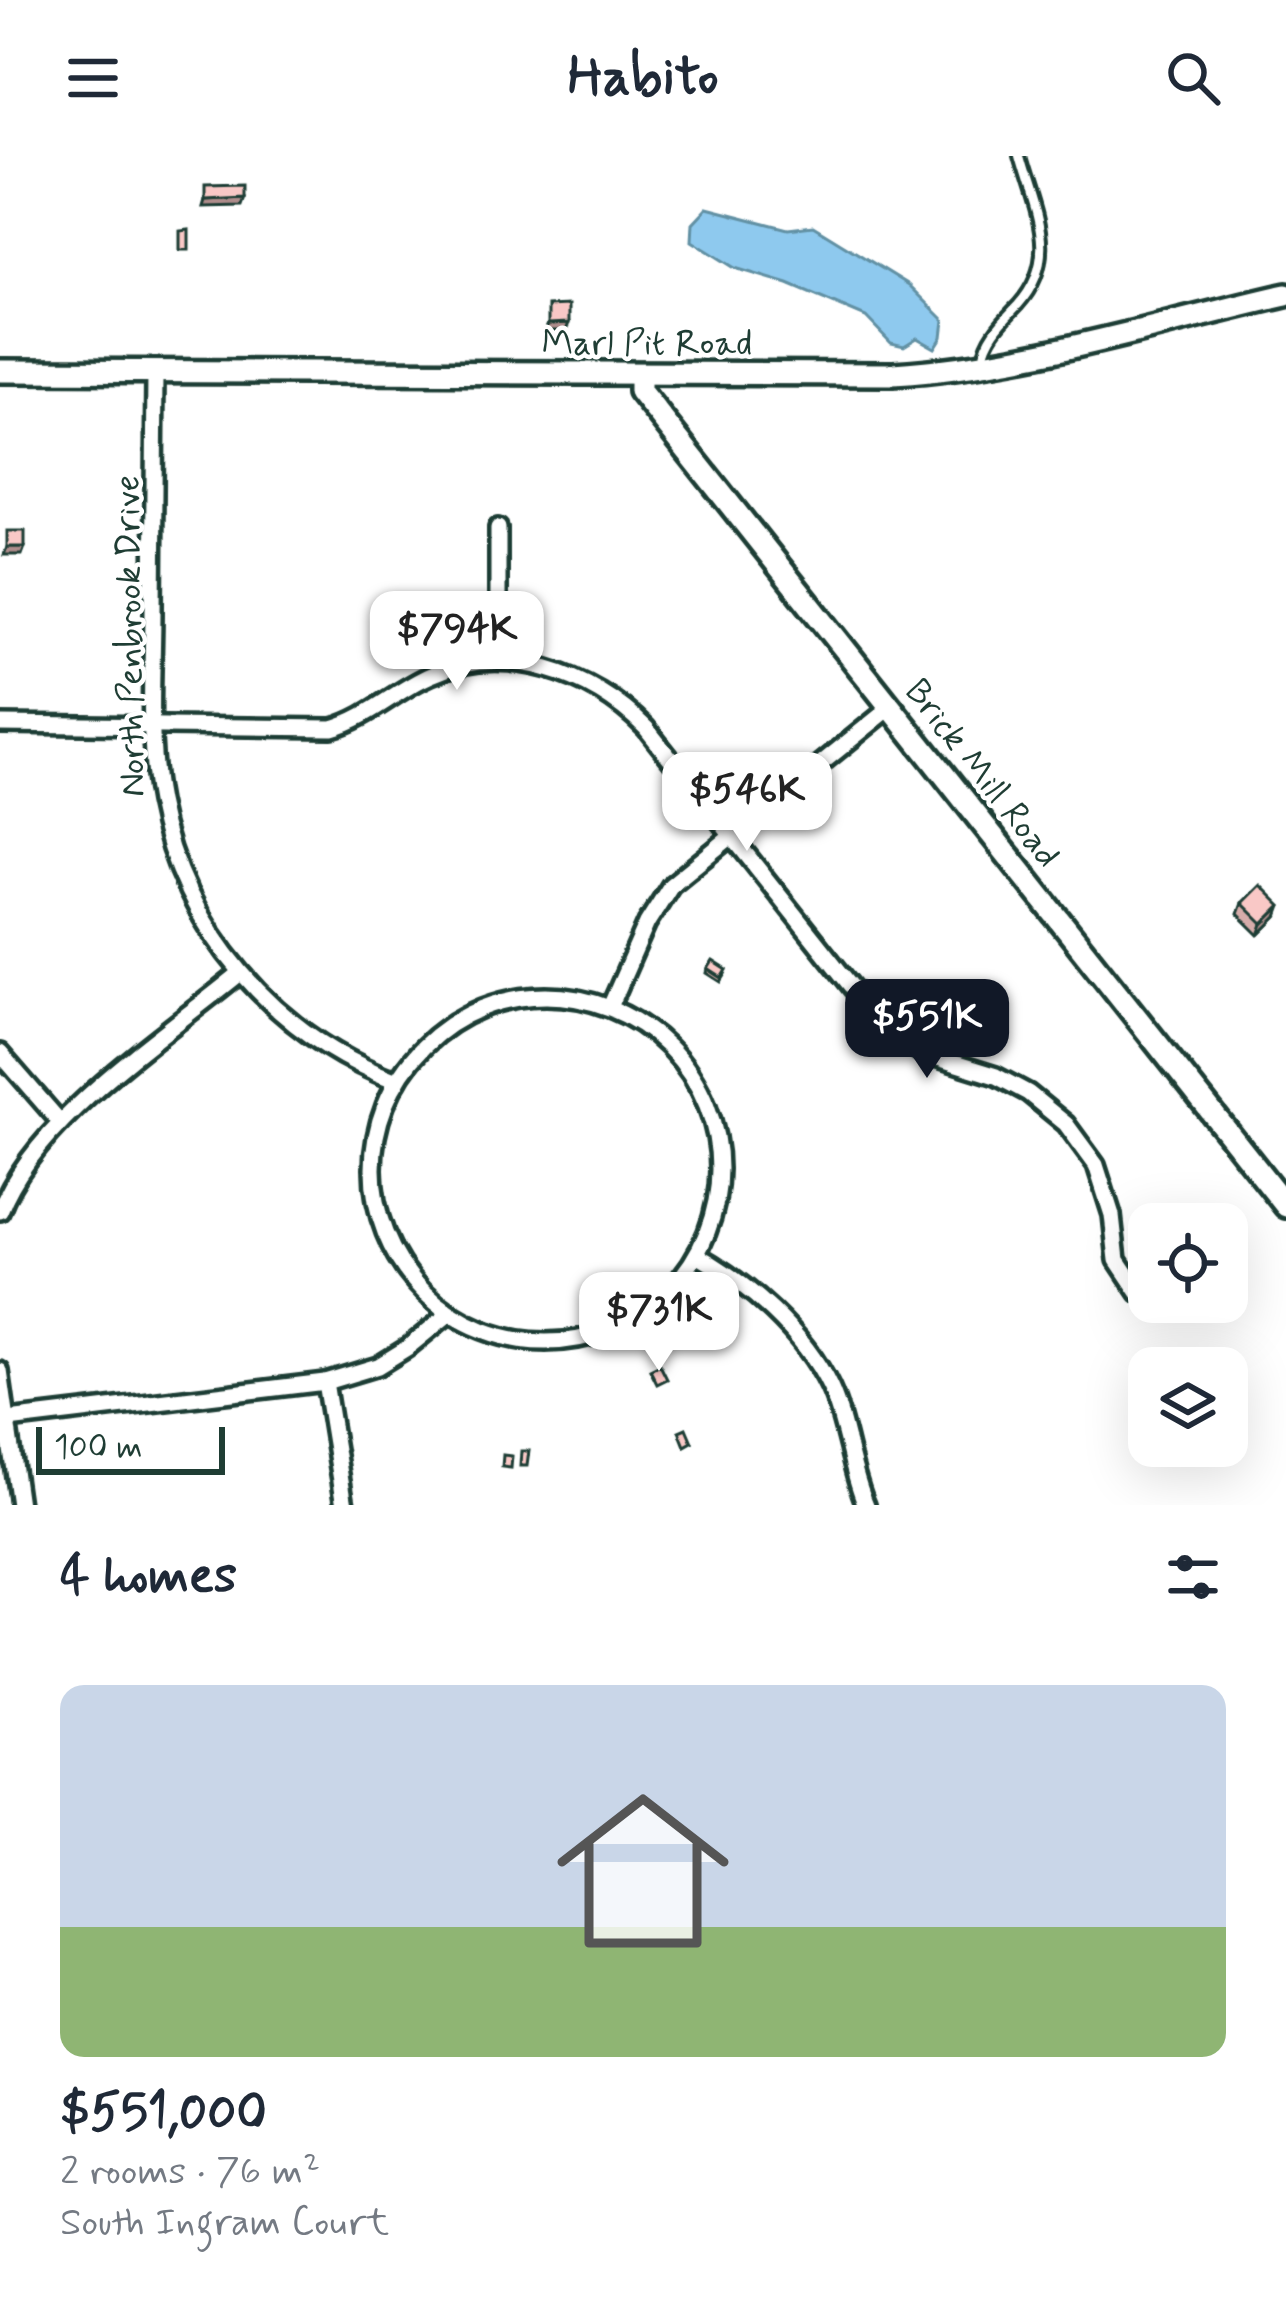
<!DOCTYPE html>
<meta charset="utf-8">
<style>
:root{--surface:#fff;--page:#f6f6f7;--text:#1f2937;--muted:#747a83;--line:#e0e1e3;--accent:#111827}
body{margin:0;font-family:Mynerve,sans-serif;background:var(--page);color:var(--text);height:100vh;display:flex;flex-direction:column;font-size:45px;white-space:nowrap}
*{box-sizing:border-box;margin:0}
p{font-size:39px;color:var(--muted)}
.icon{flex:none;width:66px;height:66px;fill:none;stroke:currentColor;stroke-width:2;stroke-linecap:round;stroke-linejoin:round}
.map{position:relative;height:1349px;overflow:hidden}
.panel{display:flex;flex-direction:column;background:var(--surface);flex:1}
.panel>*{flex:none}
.controls{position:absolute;left:1128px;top:1047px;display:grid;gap:24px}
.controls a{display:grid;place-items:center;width:120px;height:120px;border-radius:24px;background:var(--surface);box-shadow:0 12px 48px #0002;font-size:60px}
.scale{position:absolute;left:36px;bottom:30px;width:189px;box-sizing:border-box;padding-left:12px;border:6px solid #1f3d34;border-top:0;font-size:33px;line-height:42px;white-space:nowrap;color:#1f3d34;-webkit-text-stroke:9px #fff;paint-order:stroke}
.price{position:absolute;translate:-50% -102px;padding:0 27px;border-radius:24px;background:#fff;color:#222;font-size:39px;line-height:78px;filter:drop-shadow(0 3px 6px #0008)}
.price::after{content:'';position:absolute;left:50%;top:72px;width:36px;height:27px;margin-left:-18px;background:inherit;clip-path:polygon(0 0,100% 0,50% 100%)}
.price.active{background:var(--accent);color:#fff}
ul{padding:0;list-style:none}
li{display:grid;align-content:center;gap:24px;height:636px;padding:0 60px}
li+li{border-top:3px solid var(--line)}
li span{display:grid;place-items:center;height:372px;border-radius:24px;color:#555}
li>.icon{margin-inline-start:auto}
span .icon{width:216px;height:216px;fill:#fffc;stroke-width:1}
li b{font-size:51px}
h2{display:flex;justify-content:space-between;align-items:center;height:144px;padding:0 60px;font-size:51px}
header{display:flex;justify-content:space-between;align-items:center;height:156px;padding:0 60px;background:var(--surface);font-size:54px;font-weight:800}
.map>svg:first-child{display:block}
.water{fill:#8ec9ee;stroke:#6291a4;stroke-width:3}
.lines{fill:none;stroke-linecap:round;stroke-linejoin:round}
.lane-casing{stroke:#1f3d34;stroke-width:16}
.street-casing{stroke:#1f3d34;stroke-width:24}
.secondary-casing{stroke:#1f3d34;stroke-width:30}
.lane{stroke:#fff;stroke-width:8}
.street{stroke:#fff;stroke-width:15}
.secondary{stroke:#fff;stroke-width:21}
.wall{fill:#d6acaa;stroke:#1f3d34;stroke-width:3}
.shaded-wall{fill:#ae8c8b;stroke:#1f3d34;stroke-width:3}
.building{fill:#f9c8c6;stroke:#1f3d34;stroke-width:3}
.labels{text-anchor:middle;stroke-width:9;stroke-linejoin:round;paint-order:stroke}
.street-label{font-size:36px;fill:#1f3d34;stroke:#fff}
</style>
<header><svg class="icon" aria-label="menu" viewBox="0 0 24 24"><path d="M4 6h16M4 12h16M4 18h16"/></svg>Habito<svg class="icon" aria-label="search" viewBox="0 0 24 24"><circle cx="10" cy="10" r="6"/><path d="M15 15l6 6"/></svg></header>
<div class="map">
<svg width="1286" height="1349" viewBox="0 0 1286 1349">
<rect width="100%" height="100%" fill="#fff"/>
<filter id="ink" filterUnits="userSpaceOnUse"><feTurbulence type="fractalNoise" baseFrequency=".00833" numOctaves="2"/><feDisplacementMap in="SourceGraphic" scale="24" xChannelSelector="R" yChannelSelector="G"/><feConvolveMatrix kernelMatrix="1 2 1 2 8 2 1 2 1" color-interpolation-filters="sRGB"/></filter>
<g filter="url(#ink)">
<!-- water -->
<polygon class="water" points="707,52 788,73 813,70 909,129 944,164 942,181 935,192 917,182 904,190 891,187 866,161 788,128 735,112 692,85 693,67"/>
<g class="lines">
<defs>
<path id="lane" d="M983,203c4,-23 19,-37 35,-54 43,-48 16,-94 1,-149"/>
<g id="street">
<path d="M155,217c-1,79 -1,158 -2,237 0,63 -6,130 6,192 24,127 116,234 238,279"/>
<polyline points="498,505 498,372"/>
<path d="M0,568l332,4c37,-10 64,-38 99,-53 74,-33 161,-2 215,53l228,287 21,20 27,18 74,23 32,17 38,31 30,41 16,50 5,45 22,33"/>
<circle cx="546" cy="1013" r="173"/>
<polyline points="610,851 647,767 671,729 891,551"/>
<polyline points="0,897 60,966"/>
<path d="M0,1055c34,-91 164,-175 239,-237"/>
<path d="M697,1099c51,29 107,77 133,132 17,37 20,81 36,118"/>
<polyline points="0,1215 19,1349"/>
<polyline points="325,1226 345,1349"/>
<polyline points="0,1265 325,1226 378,1210 407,1192 450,1157"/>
</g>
<g id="secondary">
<path d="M0,215l893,3c134,-8 262,-49 393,-79"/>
<polyline points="640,218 640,235 1286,1050"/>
</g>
</defs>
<!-- lane casing -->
<use href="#lane" class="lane-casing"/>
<!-- street casing -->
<use href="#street" class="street-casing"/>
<!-- secondary casing -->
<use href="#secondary" class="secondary-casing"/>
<!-- lane -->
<use href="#lane" class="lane"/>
<!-- street -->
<use href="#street" class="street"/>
<!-- secondary -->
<use href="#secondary" class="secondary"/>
</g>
<!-- wall -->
<g class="wall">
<polygon points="1242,747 1277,761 1259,779 1238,758"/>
<polygon points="708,813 726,818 721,826 707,817"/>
</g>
<!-- shaded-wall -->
<g class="shaded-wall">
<polygon points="245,42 242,50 203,51 205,44"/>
<polygon points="569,167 566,175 545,175 548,168"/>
<polygon points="7,391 25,391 22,399 4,399"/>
<polygon points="1281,750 1277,761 1259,779 1263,768"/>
</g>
<!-- building -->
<g class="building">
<polygon points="245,30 245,42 205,44 205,31"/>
<polygon points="189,74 189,94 180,94 180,75"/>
<polygon points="569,149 569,167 548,168 548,150"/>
<rect x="7" y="375" width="18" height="16"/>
<polygon points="1260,729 1281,750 1263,768 1242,747"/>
<polygon points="713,805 727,814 722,822 708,813"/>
<polygon points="660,1209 667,1223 657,1228 650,1214"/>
<polygon points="686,1272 692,1286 685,1290 679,1275"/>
<polygon points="521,1295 529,1295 527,1310 520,1310"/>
<polygon points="503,1299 512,1300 511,1312 502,1311"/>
</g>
</g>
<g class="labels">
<!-- street labels -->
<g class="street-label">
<text x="647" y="198">Marl Pit Road</text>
<text transform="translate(128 480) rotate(-91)" y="13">North Penbrook Drive</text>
<text transform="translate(984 616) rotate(52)" y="13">Brick Mill Road</text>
</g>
</g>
</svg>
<div class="controls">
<a><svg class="icon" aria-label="locate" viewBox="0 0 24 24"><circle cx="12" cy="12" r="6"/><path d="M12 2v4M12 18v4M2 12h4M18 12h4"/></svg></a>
<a><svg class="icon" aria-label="layers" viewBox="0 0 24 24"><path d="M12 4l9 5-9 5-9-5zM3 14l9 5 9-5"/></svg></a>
</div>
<div class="scale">100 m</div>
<b class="price" style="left:457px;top:537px">$794K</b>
<b class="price" style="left:747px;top:698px">$546K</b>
<b class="price active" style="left:927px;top:925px">$551K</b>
<b class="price" style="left:659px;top:1218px">$731K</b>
</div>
<section class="panel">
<h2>4 homes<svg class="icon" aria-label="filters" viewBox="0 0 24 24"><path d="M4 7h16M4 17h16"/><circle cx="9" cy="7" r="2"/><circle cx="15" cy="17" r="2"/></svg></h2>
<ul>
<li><span style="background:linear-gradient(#c9d6e8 65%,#8fb573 0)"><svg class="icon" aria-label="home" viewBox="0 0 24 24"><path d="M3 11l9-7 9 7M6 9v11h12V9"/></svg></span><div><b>$551,000</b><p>2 rooms · 76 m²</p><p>South Ingram Court</p></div></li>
</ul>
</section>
